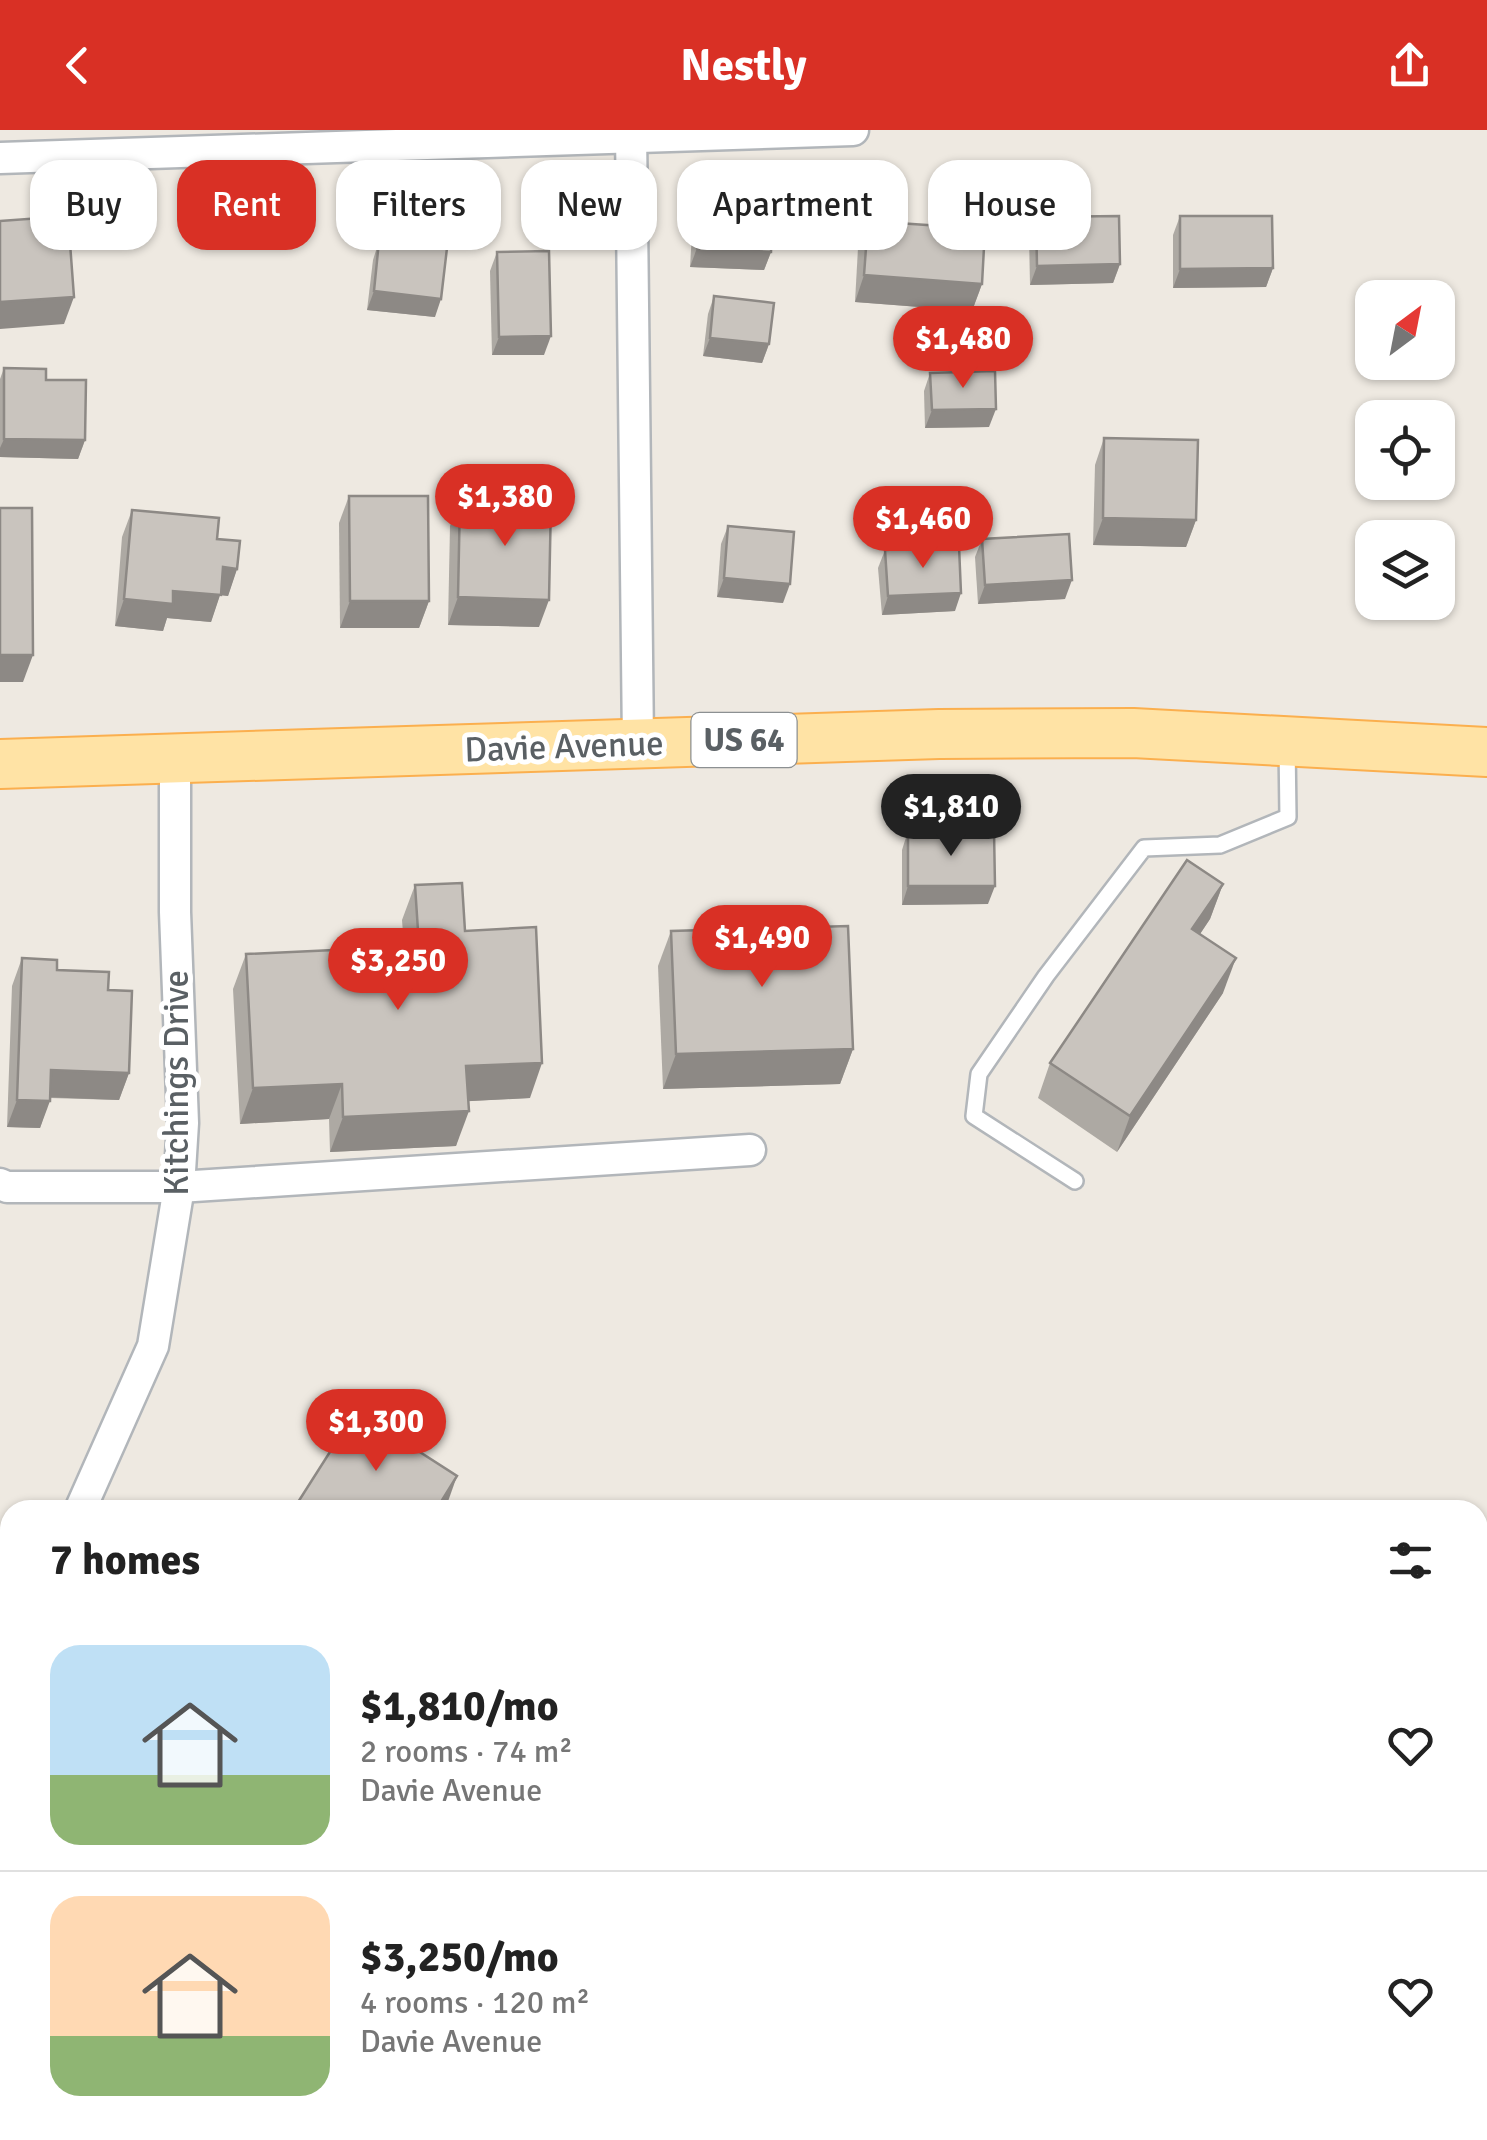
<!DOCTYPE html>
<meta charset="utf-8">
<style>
:root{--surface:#fff;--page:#f2f2f2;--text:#222;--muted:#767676;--line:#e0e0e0;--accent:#d93025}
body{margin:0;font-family:Signika,sans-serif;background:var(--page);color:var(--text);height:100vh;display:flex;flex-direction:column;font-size:38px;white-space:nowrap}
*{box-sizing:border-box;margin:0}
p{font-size:32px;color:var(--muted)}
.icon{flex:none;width:55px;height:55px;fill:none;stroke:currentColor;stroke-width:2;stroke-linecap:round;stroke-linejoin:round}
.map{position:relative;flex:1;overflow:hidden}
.panel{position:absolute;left:0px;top:1370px;width:1488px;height:640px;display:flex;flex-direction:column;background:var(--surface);border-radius:30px 30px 0 0;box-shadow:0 2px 8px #0004}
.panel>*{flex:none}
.hud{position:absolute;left:30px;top:30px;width:1428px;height:90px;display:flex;gap:20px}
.needle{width:65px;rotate:32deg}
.tools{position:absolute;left:1355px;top:150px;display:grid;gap:20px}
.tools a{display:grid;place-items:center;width:100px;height:100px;border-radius:20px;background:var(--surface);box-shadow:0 2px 8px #0004;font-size:50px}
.price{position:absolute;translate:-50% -85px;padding:0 22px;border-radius:35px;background:var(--accent);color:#fff;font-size:32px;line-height:65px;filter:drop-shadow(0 2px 5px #0008)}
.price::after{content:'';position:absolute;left:50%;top:60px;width:30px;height:22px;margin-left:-15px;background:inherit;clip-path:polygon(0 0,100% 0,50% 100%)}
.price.on{background:#222;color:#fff}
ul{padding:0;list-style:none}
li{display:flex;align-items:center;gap:30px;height:250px;padding:0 50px}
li+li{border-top:2px solid var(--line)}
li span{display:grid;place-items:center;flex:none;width:280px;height:200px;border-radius:30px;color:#555}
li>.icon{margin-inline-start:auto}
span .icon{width:120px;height:120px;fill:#fffc;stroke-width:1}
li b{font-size:42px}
h2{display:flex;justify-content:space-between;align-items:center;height:120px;padding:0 50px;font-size:42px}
.pill{padding:0 35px;border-radius:30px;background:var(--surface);box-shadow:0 2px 8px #0004;font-size:35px;line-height:90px}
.pill.on{background:var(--accent);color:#fff}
header{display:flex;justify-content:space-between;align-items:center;height:130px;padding:0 50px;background:var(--accent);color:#fff;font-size:45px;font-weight:700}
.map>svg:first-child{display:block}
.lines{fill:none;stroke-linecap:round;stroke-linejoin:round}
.lane-casing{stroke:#b2b6ba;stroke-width:20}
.street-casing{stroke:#b2b6ba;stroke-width:35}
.primary-casing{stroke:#fbaf4e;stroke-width:52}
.highway-casing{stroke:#ef7f00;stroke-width:60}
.lane{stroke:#fff;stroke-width:15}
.street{stroke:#fff;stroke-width:30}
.primary{stroke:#ffe3a5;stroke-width:48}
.highway{stroke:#ffce87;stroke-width:55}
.wall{fill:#ada9a3}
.shaded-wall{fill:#8d8985}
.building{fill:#c9c4be;stroke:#8d8985;stroke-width:2.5}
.labels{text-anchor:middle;stroke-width:10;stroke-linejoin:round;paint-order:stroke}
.shield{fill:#fff;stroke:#8c9092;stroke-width:2.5}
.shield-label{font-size:32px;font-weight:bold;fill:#5a6064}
.street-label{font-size:35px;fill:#5a6064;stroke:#fff}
</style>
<header><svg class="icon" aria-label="back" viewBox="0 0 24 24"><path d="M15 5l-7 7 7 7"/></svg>Nestly<svg class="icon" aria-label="share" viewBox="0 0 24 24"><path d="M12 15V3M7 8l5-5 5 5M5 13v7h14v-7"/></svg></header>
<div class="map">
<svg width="1487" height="2010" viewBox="0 0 1487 2010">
<rect width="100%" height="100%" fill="#eee9e1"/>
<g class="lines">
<defs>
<g id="lane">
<polyline points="1075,1051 974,986 979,944 1046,846 1144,718 1220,715 1288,687 1287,614"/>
<polyline points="0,1667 10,1673"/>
</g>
<g id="street">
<polyline points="631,0 638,613"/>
<polyline points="0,28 853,0"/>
<polyline points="0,1054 7,1057 179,1057 750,1020"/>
<polyline points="80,1380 153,1216 179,1057 183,993 175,782 175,629"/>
<polyline points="0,1495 10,1500"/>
<polyline points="0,1563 10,1540"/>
<polyline points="323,2000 337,2010"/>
<polyline points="561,2010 567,2000"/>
</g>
<polyline id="primary" points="0,634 939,604 1133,603 1487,622"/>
<g id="highway">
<polyline points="1478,1621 1487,1608"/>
<polyline points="1478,1835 1487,1822"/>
<polyline points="1189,2010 1196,2000"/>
<polyline points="1349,2010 1356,2000"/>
</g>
</defs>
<!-- lane casing -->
<use href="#lane" class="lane-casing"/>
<!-- street casing -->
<use href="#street" class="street-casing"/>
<!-- primary casing -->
<use href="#primary" class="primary-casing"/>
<!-- highway casing -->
<use href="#highway" class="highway-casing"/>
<!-- lane -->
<use href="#lane" class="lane"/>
<!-- street -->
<use href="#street" class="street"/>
<!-- primary -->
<use href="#primary" class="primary"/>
<!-- highway -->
<use href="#highway" class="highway"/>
</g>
<!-- wall -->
<g class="wall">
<polygon points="700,52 745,84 771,122 764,140 690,137 694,70"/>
<polygon points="1180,86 1273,138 1266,157 1173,158 1173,105"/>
<polygon points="1036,87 1120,134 1113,153 1030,155 1029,106"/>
<polygon points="868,91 982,154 972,181 855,172 858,118"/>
<polygon points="379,111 435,187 367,180 373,130"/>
<polygon points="497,122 544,225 492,225 490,141"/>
<polygon points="714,166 769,214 762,233 703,226 708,184"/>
<polygon points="4,238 46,250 85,310 78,329 0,327 0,249"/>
<polygon points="930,243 989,297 925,298 924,261"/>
<polygon points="1104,308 1196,390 1186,417 1093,415 1095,335"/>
<polygon points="349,366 429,471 419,498 340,498 339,393"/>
<polygon points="460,369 539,497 448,495 450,396"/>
<polygon points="132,380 217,409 237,439 228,466 220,465 211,492 167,488 163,501 115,496 122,407"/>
<polygon points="728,396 783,473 717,467 721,414"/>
<polygon points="982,409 1065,469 978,474 975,427"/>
<polygon points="885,420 955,481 882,485 878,438"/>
<polygon points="908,701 988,774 902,775 902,720"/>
<polygon points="1223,754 1210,789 1200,804 1223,863 1117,1022 1038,968 1050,933"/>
<polygon points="415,755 465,801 530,968 468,971 456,1016 330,1022 329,989 240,994 233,859 246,824 404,816 402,790"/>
<polygon points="671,801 853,919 840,954 663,959 658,836"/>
<polygon points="22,828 108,860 129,943 119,970 50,968 40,998 7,997 12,856"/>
<polygon points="10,1854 10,1898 0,1892 0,1881"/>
<polygon points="456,2000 491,2000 485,2010 470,2010"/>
</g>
<!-- shaded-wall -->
<g class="shaded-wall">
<polygon points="697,118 771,122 764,140 690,137"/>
<polygon points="1120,134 1113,153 1030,155 1037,136"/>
<polygon points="1273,138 1266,157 1173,158 1180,139"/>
<polygon points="864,145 982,154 972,181 855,172"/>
<polygon points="374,161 441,169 435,187 367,180"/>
<polygon points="74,167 64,194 0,199 0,172"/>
<polygon points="551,206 544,225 492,225 499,207"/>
<polygon points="710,208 769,214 762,233 703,226"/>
<polygon points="996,279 989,297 925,298 932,280"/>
<polygon points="4,309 85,310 78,329 0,327 0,318"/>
<polygon points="1103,388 1196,390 1186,417 1093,415"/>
<polygon points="223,437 237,439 228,466 220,465 211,492 167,488 163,501 115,496 124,469 173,461"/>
<polygon points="724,448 790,454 783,473 717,467"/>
<polygon points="1072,450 1065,469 978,474 985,455"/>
<polygon points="961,463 955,481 882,485 888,466"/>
<polygon points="458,467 549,470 539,497 448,495"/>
<polygon points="350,471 429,471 419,498 340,498"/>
<polygon points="0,525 33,525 23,552 0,552"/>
<polygon points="1223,754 1210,789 1180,834 1192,799"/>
<polygon points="908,756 995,756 988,774 902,775"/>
<polygon points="1236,828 1223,863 1117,1022 1130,986"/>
<polygon points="853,919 840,954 663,959 676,924"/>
<polygon points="542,933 530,968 453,972 466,936"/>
<polygon points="51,940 129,943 119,970 42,967"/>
<polygon points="342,954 329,989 240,994 253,958"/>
<polygon points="17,970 50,971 40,998 7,997"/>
<polygon points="469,981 456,1016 330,1022 343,987"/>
<polygon points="457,1346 445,1380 436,1380"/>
<polygon points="486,2000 491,2000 485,2010 482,2010"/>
</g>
<!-- building -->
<g class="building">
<polygon points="700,52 746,54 745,84 772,85 771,122 697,118"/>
<polygon points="68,86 74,167 0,172 0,91"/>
<polygon points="1119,86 1120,134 1037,136 1036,87"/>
<polygon points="1180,86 1272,86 1273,138 1180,139"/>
<polygon points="868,91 985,99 982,154 864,145"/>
<polygon points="379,111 447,118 441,169 374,161"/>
<polygon points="549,121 551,206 499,207 497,122"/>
<polygon points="714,166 774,173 769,214 710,208"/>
<polygon points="4,238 46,239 46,250 86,250 85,310 4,309"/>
<polygon points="995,241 996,279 932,280 930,243"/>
<polygon points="1104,308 1198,310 1196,390 1103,388"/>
<polygon points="349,366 428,366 429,471 350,471"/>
<polygon points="460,369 551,371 549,470 458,467"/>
<polygon points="0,378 32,378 33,525 0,525"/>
<polygon points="132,380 219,388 217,409 240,411 237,439 223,437 221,465 173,461 173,474 124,469"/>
<polygon points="728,396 794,402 790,454 724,448"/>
<polygon points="1069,404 1072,450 985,455 982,409"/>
<polygon points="959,416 961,463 888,466 885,420"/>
<polygon points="908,701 994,701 995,756 908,756"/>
<polygon points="1187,730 1223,754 1192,799 1236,828 1130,986 1050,933"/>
<polygon points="462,753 465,801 536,797 542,933 466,936 469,981 343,987 342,954 253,958 246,824 419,816 415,755"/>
<polygon points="848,796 853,919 676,924 671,801"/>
<polygon points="22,828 57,830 57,840 109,842 108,860 132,861 129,943 51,940 50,971 17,970"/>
<polygon points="356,1281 457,1346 436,1380 293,1380"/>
<polygon points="10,1915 10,2000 92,2000 100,2010 0,2010 0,1924"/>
<polygon points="234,2000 245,2000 261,2010 227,2010"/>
<polygon points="631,2000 681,2000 695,2010 623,2010"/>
</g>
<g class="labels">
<!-- shield labels -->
<rect class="shield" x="691.5" y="583" width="105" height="54" rx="8"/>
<g class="shield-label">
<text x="744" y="621">US 64</text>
</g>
<!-- street labels -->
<g class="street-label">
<text transform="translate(564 616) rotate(-2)" y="12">Davie Avenue</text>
<text transform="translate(176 953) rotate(-90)" y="12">Kitchings Drive</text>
</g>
</g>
</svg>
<div class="tools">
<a><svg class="needle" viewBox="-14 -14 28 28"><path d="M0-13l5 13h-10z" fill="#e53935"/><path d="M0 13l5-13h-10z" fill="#767676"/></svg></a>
<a><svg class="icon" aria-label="locate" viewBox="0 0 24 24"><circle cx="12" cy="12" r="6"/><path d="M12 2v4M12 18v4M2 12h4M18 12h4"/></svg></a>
<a><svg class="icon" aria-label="layers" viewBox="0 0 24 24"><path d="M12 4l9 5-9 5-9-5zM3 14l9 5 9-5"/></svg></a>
</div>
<b class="price" style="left:963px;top:261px">$1,480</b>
<b class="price" style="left:505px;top:419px">$1,380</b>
<b class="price" style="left:923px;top:441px">$1,460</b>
<b class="price on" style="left:951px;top:729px">$1,810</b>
<b class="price" style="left:762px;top:860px">$1,490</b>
<b class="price" style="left:398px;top:883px">$3,250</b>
<b class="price" style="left:376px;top:1344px">$1,300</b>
<div class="hud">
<a class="pill">Buy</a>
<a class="pill on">Rent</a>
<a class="pill">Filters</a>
<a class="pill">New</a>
<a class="pill">Apartment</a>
<a class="pill">House</a>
</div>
<section class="panel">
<h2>7 homes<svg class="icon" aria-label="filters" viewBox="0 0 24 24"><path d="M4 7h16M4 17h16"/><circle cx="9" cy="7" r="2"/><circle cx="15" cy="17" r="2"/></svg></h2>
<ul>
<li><span style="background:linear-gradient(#bfe0f5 65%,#8fb573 0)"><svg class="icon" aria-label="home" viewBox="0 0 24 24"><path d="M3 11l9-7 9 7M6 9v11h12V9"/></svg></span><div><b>$1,810/mo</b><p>2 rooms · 74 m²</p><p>Davie Avenue</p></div><svg class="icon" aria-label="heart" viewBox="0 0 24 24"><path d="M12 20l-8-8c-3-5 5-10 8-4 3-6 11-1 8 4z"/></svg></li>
<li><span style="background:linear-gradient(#ffd9b3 70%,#8fb573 0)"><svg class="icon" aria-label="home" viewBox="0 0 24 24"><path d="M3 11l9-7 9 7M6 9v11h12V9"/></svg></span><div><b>$3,250/mo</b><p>4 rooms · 120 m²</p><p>Davie Avenue</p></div><svg class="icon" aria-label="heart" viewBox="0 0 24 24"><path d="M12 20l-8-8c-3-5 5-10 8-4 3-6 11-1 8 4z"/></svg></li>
</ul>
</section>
</div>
